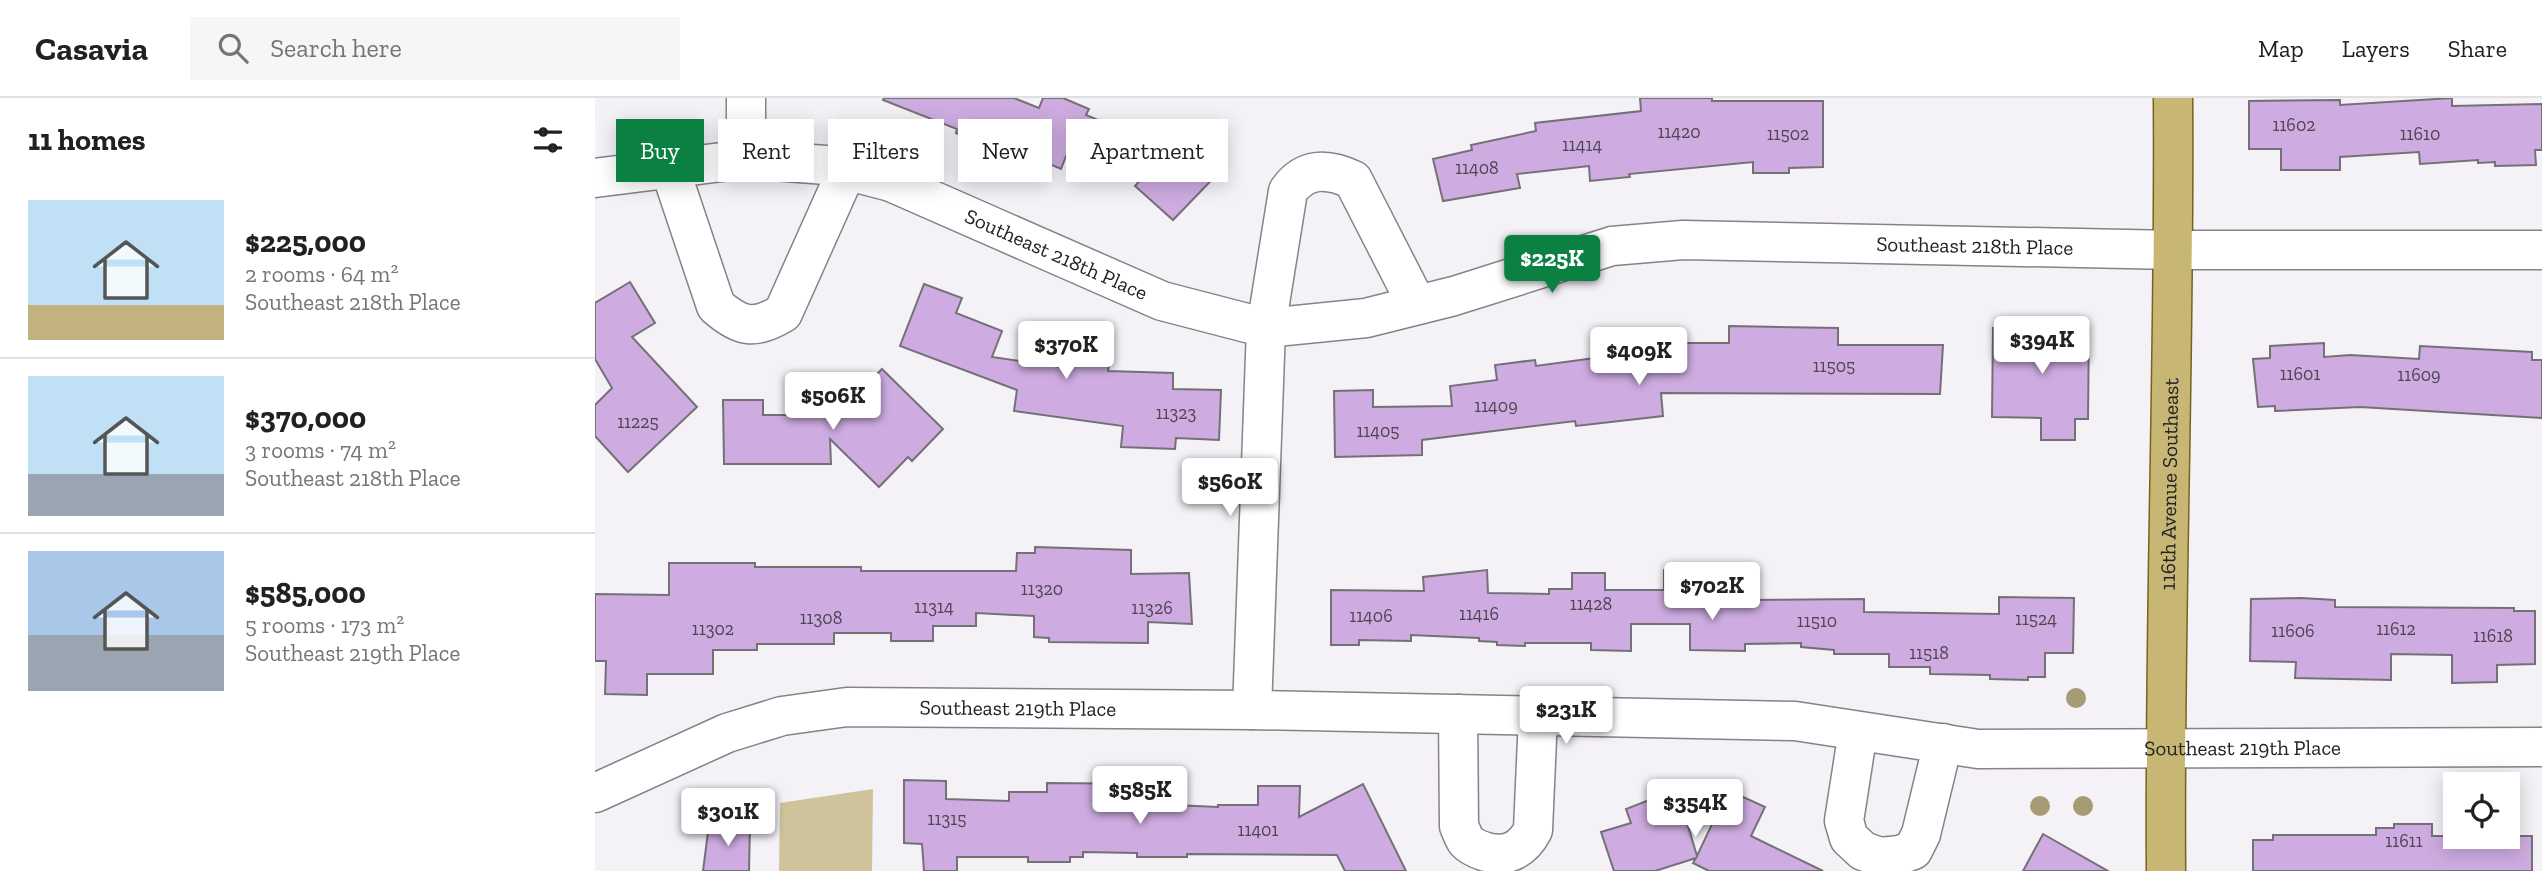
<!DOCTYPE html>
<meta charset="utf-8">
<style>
:root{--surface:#fff;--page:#f6f6f6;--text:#202124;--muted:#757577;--line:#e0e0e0;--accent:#0b8043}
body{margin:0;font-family:"Zilla Slab",serif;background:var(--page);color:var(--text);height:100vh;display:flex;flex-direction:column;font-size:26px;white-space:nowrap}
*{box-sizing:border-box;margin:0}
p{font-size:23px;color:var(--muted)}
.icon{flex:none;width:38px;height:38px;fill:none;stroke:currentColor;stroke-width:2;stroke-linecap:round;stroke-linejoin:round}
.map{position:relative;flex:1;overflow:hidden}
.drawer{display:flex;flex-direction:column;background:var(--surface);width:595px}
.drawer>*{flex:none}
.banner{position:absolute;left:21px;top:21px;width:665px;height:63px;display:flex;gap:14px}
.controls{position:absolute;left:1848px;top:674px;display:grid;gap:14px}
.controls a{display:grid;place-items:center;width:77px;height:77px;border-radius:0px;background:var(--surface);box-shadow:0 4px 18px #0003;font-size:35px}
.price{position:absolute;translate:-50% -60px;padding:0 16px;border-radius:7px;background:#fff;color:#222;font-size:23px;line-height:46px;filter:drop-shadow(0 2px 4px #0008)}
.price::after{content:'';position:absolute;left:50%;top:42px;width:21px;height:16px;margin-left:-10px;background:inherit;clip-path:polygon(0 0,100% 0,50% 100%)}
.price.selected{background:var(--accent);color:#fff}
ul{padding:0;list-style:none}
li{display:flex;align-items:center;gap:21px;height:175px;padding:0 28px}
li+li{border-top:2px solid var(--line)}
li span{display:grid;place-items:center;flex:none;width:196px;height:140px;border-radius:0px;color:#555}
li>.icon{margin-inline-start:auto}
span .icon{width:84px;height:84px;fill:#fffc;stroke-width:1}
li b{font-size:30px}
h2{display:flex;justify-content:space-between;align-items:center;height:84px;padding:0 28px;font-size:30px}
.pill{padding:0 24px;border-radius:0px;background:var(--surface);box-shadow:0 4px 18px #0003;font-size:24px;line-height:63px}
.pill.selected{background:var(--accent);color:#fff}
header{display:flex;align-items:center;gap:42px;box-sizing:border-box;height:98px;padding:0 35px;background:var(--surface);border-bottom:2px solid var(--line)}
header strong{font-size:33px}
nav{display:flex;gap:38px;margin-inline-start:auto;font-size:24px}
.search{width:490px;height:63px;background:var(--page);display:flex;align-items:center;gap:18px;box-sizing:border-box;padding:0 24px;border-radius:0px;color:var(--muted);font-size:26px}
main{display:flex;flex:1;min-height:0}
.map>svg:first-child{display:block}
.green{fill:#cec39b}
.building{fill:#ceace1;stroke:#747176;stroke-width:2}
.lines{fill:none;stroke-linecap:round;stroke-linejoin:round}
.minor-casing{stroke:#868288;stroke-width:41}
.major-casing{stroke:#76641c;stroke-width:41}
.minor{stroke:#fff;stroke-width:38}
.major{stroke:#c8b774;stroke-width:38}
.tree{fill:#a69b75}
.labels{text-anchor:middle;stroke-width:5;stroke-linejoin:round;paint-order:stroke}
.number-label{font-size:18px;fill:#4e4453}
.street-label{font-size:21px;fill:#232224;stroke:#f4f1f7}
</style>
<header>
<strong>Casavia</strong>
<div class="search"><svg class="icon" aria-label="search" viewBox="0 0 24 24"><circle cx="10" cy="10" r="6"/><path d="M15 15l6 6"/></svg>Search here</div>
<nav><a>Map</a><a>Layers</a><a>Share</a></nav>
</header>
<main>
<section class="drawer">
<h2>11 homes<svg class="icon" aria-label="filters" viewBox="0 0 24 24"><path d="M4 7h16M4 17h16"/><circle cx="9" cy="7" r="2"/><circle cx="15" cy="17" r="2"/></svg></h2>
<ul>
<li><span style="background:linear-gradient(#bfe0f5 75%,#c2b280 0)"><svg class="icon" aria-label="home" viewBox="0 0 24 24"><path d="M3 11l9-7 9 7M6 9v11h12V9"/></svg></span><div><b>$225,000</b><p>2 rooms · 64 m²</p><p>Southeast 218th Place</p></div></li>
<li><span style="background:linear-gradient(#bfe0f5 70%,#9aa5b1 0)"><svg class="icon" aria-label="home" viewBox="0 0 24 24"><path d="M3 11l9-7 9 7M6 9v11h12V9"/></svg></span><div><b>$370,000</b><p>3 rooms · 74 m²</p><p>Southeast 218th Place</p></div></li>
<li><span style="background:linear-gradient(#a9c7e8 60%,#9aa5b1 0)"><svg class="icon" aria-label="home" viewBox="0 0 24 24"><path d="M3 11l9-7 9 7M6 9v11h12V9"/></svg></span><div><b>$585,000</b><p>5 rooms · 173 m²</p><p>Southeast 219th Place</p></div></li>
</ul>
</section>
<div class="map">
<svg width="1947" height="773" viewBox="0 0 1947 773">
<rect width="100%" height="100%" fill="#f4f1f7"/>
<!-- green -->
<polygon class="green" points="278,691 277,773 184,773 185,705"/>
<!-- building -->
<g class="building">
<polygon points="289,0 419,0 444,10 448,0 468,0 494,11 491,17 527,32 509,74 471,58 466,71 399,42 396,48 361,35 362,31 288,2"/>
<polygon points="1045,0 1117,0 1117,3 1228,3 1228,69 1194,70 1194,75 1158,75 1158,64 1034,76 1035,79 995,83 994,68 922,76 925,90 848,103 838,61 877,52 876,47 941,33 940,25 1046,13"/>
<polygon points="1857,0 1857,8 1947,6 1947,52 1940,52 1941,67 1900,68 1900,64 1883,65 1883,62 1825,66 1824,54 1745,59 1745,72 1686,72 1686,51 1654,51 1654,3 1745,2 1745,7"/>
<polygon points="596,26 620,48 616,52 632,66 578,122 540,88"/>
<polygon points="35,184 60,225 37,239 102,309 33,374 0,338 0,307 17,290 0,261 0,205"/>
<polygon points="329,186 367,200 361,215 407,233 397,259 474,270 476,255 515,260 513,273 578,275 578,291 626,292 624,342 581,340 580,351 526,349 528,328 419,313 422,292 305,248"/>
<polygon points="1422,226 1494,227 1493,321 1480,321 1480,342 1446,342 1446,320 1397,319 1398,230 1422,231"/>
<polygon points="1134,228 1243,230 1243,247 1348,247 1345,296 1066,295 1068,318 981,328 980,323 827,342 827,357 740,359 739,293 778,292 778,309 857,308 855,288 902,282 900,267 940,262 941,268 1015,258 1017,274 1084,266 1084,245 1134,245"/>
<polygon points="1729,245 1729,259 1755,257 1824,261 1825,248 1937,254 1937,262 1947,262 1947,320 1765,309 1680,313 1680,308 1663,309 1658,261 1675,260 1675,248"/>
<polygon points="287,271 348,331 317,363 313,359 284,389 235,341 236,366 129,366 128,302 168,302 168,317 241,317"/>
<polygon points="440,449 536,452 536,476 594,475 597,526 553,524 553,545 454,544 454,540 439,539 439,518 381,515 381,528 338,528 338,543 296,543 296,535 239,535 239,546 162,546 162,552 118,552 118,576 52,576 52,597 10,596 11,563 0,563 0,496 74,497 74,465 160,465 160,469 266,469 266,473 421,473 422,455 440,455"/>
<polygon points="892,472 893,495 954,496 954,491 977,491 977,475 1010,475 1010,492 1069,492 1069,472 1143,473 1143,502 1269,501 1269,514 1404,516 1404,499 1479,500 1478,555 1450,555 1450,579 1433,579 1433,582 1395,581 1395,577 1335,576 1335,569 1294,569 1294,556 1239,556 1239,552 1206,549 1206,545 1150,546 1150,553 1095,552 1095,526 1036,526 1036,553 996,552 996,545 930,545 930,548 902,547 902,544 884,543 884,540 816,537 816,543 764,542 764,547 736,547 736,492 829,493 828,479"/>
<polygon points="1706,500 1740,502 1740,509 1919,510 1919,513 1940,513 1940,566 1902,567 1902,584 1857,585 1857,557 1796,556 1796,582 1700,580 1701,564 1655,563 1656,501"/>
<polygon points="309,682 351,683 351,701 414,703 414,694 452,694 452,685 557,686 556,706 623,709 623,707 663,707 663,688 705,688 704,719 768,686 811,773 750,773 742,757 592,756 592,759 542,759 542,755 488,754 488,759 475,759 475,764 433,764 433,759 362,759 362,773 329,773 327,746 309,745"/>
<polygon points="1082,691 1102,758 1133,692 1170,709 1156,738 1228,773 1114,773 1098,765 1101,760 1060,773 1019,773 1006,734 1036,725 1031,711"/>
<polygon points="114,726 155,726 154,773 108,773"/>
<polygon points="1799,726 1837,726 1837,738 1937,738 1937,773 1658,773 1658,742 1678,742 1678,737 1781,737 1781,730 1799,730"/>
<polygon points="1448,736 1513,773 1428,773"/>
</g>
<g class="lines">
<defs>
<g id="minor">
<polyline points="151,0 151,61"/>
<path d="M75,71l46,137c25,22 39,24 67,7l64,-143"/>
<path id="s1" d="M0,80l151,-19 80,6 65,17 271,119 104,27 100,-10 88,-22 158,-50 71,-6 491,10h368"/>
<path d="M657,612l14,-382 22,-137c17,-24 40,-23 65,-11l64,125"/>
<path d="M863,616l1,112c2,4 4,11 7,15 5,6 14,9 20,11 22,6 37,-3 47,-22l5,-114"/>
<polyline points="1263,633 1249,723 1254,740 1268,753 1285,759 1305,757 1318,752 1326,736 1348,645"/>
<path id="s2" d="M0,695l132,-60 55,-17 65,-9 405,3 543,11 183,28 564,-2"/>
</g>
<g id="major">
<path id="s3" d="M1571,773c-2,-258 9,-515 7,-773"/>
</g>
</defs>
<!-- minor casing -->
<use href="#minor" class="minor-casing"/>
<!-- major casing -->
<use href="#major" class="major-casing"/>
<!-- minor -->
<use href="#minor" class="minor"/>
<!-- major -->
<use href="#major" class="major"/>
</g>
<!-- trees -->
<g class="tree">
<circle cx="1481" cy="600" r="10"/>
<circle cx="1445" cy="708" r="10"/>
<circle cx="1488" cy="708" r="10"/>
</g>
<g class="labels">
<!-- number labels -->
<g class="number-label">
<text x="1699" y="33">11602</text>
<text x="1084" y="40">11420</text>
<text x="1193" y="42">11502</text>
<text x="1825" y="42">11610</text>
<text x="987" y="53">11414</text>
<text x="882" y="76">11408</text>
<text x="1239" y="274">11505</text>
<text x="1705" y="282">11601</text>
<text x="1824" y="283">11609</text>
<text x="901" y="314">11409</text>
<text x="581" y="321">11323</text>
<text x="43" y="330">11225</text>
<text x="783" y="339">11405</text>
<text x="447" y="497">11320</text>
<text x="996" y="512">11428</text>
<text x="339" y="515">11314</text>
<text x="557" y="516">11326</text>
<text x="884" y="522">11416</text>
<text x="776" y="524">11406</text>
<text x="226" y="526">11308</text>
<text x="1441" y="527">11524</text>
<text x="1222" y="529">11510</text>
<text x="118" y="537">11302</text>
<text x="1801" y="537">11612</text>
<text x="1698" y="539">11606</text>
<text x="1898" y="544">11618</text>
<text x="1334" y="561">11518</text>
<text x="352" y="727">11315</text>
<text x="663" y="738">11401</text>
<text x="1809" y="749">11611</text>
</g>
<!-- street labels -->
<g class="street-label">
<text dy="7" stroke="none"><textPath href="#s1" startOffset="1423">Southeast 218th Place</textPath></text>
<text dy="7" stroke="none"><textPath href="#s1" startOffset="480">Southeast 218th Place</textPath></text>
<text dy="7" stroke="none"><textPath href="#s3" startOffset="387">116th Avenue Southeast</textPath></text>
<text dy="7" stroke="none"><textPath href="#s2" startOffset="439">Southeast 219th Place</textPath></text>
<text dy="7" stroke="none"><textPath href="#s2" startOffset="1666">Southeast 219th Place</textPath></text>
</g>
</g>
</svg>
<div class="controls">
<a><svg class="icon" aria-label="locate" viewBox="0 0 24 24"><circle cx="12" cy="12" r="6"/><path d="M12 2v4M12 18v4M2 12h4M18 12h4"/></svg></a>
</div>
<b class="price selected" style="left:957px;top:197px">$225K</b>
<b class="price" style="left:1447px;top:278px">$394K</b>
<b class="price" style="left:471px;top:283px">$370K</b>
<b class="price" style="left:1044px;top:289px">$409K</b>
<b class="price" style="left:238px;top:334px">$506K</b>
<b class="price" style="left:635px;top:420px">$560K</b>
<b class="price" style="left:1117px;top:524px">$702K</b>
<b class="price" style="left:971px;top:648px">$231K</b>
<b class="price" style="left:545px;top:728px">$585K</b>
<b class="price" style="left:1100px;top:741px">$354K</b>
<b class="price" style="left:133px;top:750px">$301K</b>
<div class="banner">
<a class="pill selected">Buy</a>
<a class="pill">Rent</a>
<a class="pill">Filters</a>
<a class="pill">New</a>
<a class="pill">Apartment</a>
</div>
</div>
</main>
